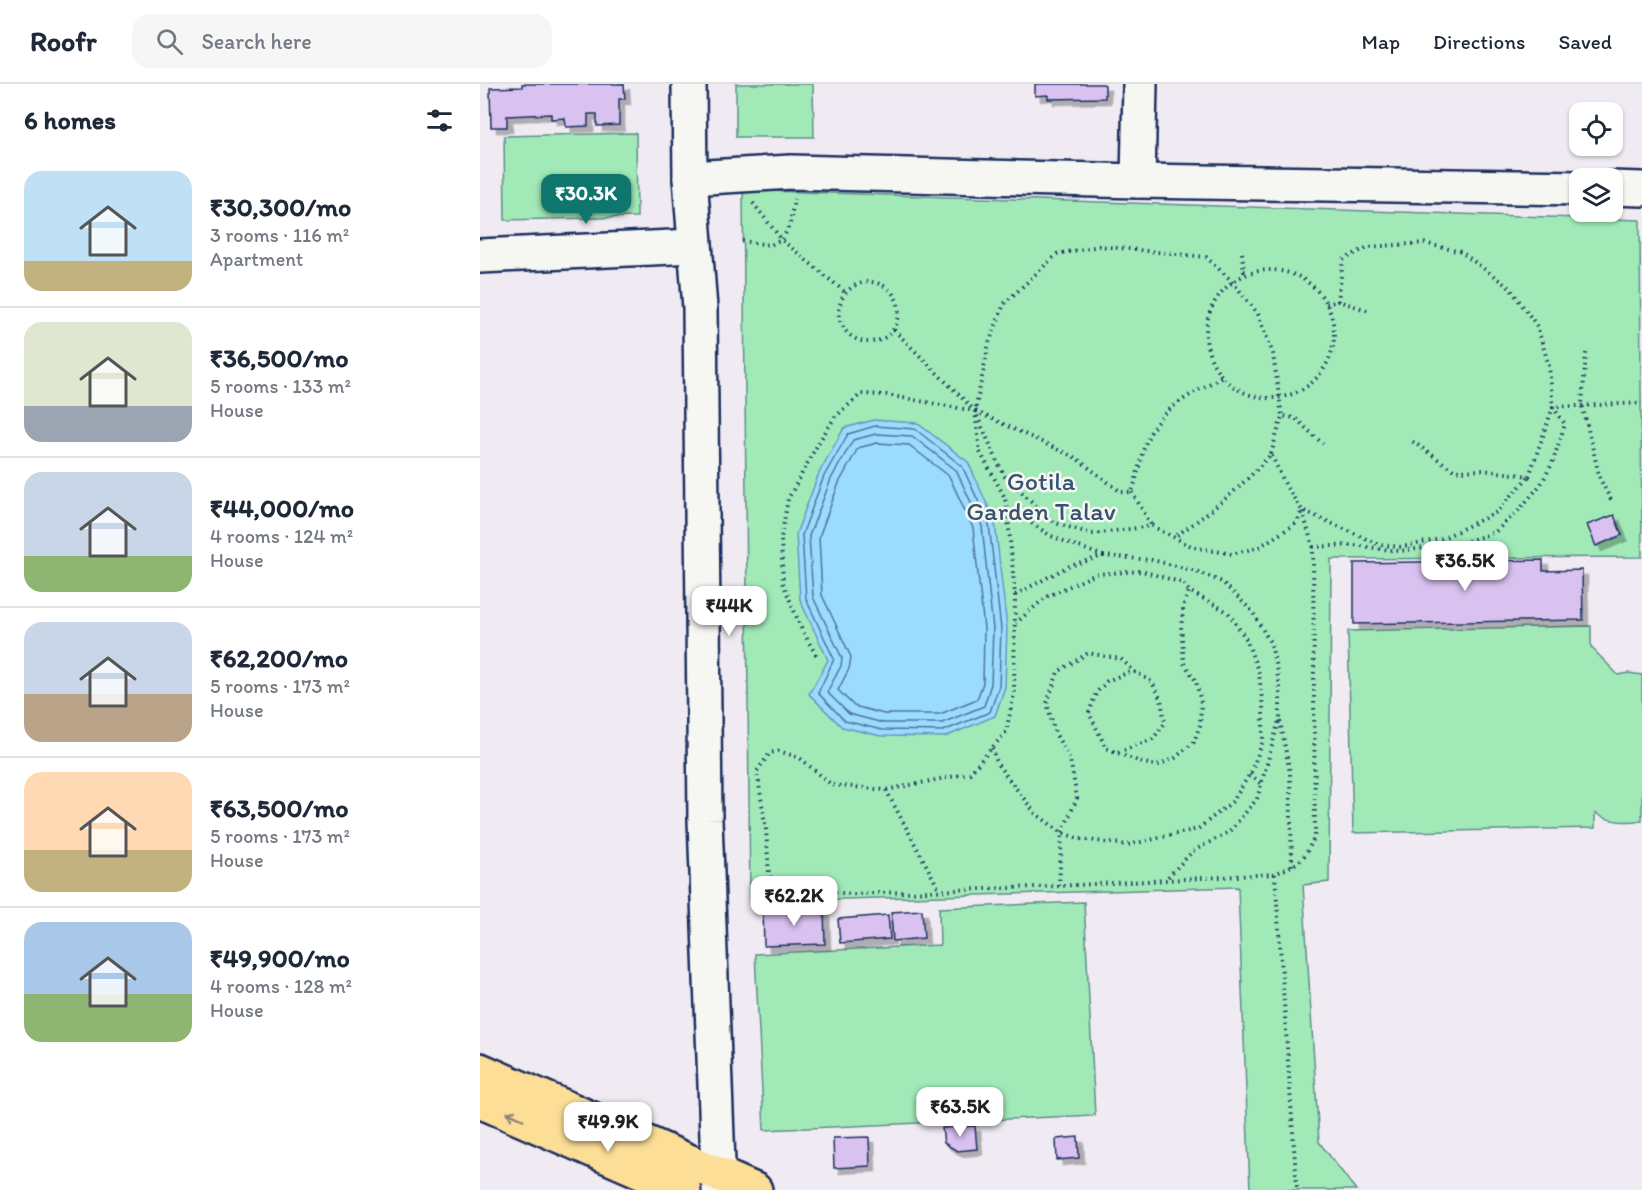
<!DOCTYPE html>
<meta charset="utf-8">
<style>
:root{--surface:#fff;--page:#f6f6f7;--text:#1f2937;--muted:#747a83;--line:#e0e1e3;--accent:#0f766e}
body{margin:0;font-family:Itim,sans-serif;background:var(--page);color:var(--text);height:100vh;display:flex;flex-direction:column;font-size:22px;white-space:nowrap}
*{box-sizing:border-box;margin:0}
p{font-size:20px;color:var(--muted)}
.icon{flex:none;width:33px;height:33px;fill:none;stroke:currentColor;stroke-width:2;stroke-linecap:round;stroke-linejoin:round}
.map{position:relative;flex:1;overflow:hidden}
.details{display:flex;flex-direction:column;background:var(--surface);width:480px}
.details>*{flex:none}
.fabs{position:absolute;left:1089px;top:18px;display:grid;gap:12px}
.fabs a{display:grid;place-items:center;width:54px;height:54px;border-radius:12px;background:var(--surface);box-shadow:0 2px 4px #0004;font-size:30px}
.price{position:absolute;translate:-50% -51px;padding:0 14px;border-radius:12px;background:#fff;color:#222;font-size:20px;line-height:39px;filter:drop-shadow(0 2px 3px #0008)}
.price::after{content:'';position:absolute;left:50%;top:36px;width:18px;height:14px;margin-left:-9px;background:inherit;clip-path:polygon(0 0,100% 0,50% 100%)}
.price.selected{background:var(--accent);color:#fff}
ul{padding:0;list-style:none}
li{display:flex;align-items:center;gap:18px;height:150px;padding:0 24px}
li+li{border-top:2px solid var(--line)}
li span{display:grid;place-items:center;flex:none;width:168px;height:120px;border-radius:18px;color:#555}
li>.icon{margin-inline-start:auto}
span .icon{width:72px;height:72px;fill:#fffc;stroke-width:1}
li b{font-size:26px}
h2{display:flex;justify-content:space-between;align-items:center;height:72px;padding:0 24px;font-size:26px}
header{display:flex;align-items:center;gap:36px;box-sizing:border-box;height:84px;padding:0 30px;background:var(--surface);border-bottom:2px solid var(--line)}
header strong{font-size:28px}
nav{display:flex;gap:33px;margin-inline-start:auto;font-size:21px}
.search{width:420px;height:54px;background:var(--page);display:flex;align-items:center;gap:15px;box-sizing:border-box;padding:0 21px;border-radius:18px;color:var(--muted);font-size:22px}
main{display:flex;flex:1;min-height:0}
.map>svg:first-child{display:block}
.green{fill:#a1eab8;stroke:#5e8c8b;stroke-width:1.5}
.water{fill:#9bdbfd;stroke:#6896bd;stroke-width:1.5}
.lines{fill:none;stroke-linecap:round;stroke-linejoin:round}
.shore{stroke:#4e749e;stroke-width:1.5}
.building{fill:#d9c1f0;stroke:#1b2f5e;stroke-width:1.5;filter:url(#shadow)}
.minor-casing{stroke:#1b2f5e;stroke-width:38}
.major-casing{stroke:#1b2f5e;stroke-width:38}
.path{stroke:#1b2f5e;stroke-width:4;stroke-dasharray:1.5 4.5;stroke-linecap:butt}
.minor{stroke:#f6f6f2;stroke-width:33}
.major{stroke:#fdde96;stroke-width:33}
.oneway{stroke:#8c867a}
.labels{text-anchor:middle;stroke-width:5;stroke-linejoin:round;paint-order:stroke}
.park-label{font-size:26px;fill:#365470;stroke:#f6f6f2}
</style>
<header>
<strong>Roofr</strong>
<div class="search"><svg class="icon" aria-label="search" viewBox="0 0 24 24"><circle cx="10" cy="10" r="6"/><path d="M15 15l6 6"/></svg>Search here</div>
<nav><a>Map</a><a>Directions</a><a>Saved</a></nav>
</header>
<main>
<section class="details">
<h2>6 homes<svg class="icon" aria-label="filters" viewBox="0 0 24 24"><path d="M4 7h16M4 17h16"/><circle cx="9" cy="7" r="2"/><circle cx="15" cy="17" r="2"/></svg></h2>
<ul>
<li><span style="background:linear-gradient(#bfe0f5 75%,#c2b280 0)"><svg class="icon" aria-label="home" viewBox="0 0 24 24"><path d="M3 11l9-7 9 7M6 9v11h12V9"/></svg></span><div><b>₹30,300/mo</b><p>3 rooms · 116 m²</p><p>Apartment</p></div></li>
<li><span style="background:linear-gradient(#dfe7d0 70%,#9aa5b1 0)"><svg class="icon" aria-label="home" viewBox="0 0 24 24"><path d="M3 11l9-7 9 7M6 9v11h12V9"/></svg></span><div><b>₹36,500/mo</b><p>5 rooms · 133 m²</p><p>House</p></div></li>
<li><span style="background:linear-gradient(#c9d6e8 70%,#8fb573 0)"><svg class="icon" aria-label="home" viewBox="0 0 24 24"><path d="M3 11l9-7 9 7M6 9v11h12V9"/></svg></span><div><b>₹44,000/mo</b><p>4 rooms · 124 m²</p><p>House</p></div></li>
<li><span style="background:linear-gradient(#c9d6e8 60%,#b9a48a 0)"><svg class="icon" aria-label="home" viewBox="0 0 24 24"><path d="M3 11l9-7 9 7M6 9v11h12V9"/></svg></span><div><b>₹62,200/mo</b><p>5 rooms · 173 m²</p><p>House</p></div></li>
<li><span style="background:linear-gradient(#ffd9b3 65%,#c2b280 0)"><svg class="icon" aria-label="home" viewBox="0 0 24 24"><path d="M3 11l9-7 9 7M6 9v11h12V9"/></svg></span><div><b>₹63,500/mo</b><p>5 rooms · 173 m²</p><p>House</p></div></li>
<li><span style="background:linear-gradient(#a9c7e8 60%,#8fb573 0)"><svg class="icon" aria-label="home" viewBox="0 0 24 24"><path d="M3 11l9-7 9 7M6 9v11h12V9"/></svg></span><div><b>₹49,900/mo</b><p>4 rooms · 128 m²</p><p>House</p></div></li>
</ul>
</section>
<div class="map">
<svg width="1162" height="1106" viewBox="0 0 1162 1106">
<defs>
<filter id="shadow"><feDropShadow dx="5.5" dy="5.5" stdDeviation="0" flood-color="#0004"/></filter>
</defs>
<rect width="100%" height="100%" fill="#f0ebf2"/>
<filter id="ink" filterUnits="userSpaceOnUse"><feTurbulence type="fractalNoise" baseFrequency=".0167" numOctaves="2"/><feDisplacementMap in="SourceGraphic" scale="12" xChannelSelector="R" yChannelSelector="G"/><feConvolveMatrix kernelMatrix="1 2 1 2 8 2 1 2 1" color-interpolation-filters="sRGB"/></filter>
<g filter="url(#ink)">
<!-- green -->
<g class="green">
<polygon points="256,0 333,0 334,53 256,53"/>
<polygon points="156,49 157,133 25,136 24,52"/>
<polygon points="263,106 1160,136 1162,473 851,475 849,798 823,801 839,1058 876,1106 770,1106 758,803 270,818"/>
<path d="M1111,542v21l27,28 10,-2 14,2v145c-15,3 -34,2 -47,-7v15l-242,5 -5,-202z"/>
<polygon points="604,818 615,1031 284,1046 275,870 460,861 459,824"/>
</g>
<!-- water -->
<polygon class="water" points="394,336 437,339 488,378 515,438 527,544 525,603 515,632 465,653 401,652 362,643 329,610 348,576 320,516 316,450 339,389 364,344"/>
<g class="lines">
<!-- shore -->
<g class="shore">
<polygon points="395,342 435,345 482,382 509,440 521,545 519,602 510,628 463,647 402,646 365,637 338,609 354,575 326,515 322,451 344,392 368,350"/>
<polygon points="396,350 432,352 476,386 502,442 513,545 511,600 504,622 462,639 403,639 369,630 347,608 361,582 362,574 333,513 329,452 351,395 373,356"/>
<polygon points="397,359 429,361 469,392 493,444 504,545 503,599 497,615 460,630 404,630 374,622 358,606 369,585 371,573 342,511 339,453 359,399 378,364"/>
</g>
</g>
<!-- building -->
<g class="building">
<polygon points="42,0 144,0 145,15 139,15 139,41 117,42 117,30 108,30 108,42 86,43 85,34 71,35 71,30 27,32 27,43 11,43 10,4 42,3"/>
<polygon points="555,0 623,0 625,1 625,14 568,15 568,11 555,12"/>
<polygon points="1134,431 1142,451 1116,462 1107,441"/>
<polygon points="1063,476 1063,487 1102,486 1103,536 874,540 874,479"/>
<polygon points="344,824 345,860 284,862 283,826"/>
<polygon points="442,826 444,854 413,857 411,828"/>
<polygon points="408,831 410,855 360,859 358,835"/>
<polygon points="495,1042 497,1065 477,1067 464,1059 462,1044"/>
<polygon points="389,1053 390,1082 354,1084 353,1054"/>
<polygon points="598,1053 599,1074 577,1076 576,1055"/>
</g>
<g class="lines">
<defs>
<g id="minor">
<polyline points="209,0 210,94 220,224 225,736 239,1106"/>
<polyline points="210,94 311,88 658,97 1100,104"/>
<polyline points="658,97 660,0"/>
<polyline points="1132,104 1162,105"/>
<polyline points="0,172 214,162"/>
</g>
<g id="major">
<polyline points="0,986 275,1106"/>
<polyline points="0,1017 204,1106"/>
</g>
</defs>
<!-- minor casing -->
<use href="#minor" class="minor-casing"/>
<!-- major casing -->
<use href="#major" class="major-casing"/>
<!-- path -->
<g class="path">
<polyline points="273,119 302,156 366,209"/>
<polyline points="262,157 290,161 302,156 310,140 314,115"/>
<polyline points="762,169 764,187 769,188"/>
<circle cx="790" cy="250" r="64"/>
<circle cx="389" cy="228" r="30"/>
<polyline points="846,220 858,217"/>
<polyline points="887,226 858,217 863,176 888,163 944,159 981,168 1030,204 1057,242 1069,282 1073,323 1049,392 1003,386 975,387 929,355"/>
<polyline points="414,246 495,327 500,368 524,412 527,423 535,511 587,483 623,472 571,452 527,423"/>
<polyline points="1106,269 1102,320 1120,395 1132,418"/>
<path d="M741,293c-34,21 -66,32 -78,74 -4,14 -6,27 -11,41h-11l-45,-34 -101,-47 14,-68 15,-39 53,-50 42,-8 107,11 26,24 26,33 15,40 9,62 13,2 28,26"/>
<polyline points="791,370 802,332"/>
<polyline points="652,408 672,442"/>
<polyline points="833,463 872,461 919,467 979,460 1015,448 1040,425 1061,400 1072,380 1085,340 1073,323 1162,319"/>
<polyline points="623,472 672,476 716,487 742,498 772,527 791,560 800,602 800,633 777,715 749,748 713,767 685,796"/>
<path d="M535,511l-1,99 -8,38 -36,41 -84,17 -54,-5 -32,-27 -21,-7 -9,2 -13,18 9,59 3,44 7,13 78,7 205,-8 216,-12c27,-13 27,-11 40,-38l-2,-289 -11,-37 78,35 22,2 39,-8 56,-27 32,-36"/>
<path d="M336,571l-15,-27 -18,-45 -2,-45 7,-39 31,-57 16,-25 26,-23 26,1 88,16 29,65 51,47 37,11 60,-8 41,21 39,7 27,-7 38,-24 5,-13 -15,-22 -16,-34c-29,33 -61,59 -97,83"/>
<polyline points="800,637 810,689 812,782"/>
<polyline points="512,664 518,681 555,729 582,749 600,755 648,761 718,745 753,717 771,688 783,657 783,624 779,589 766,555 748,528 709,507 703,499 662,487 616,490 566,513 536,539"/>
<polyline points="638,668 673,655 685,639 681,616 672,598 656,588 647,589 627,597 616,609 609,629 626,664 658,677 676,682 695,674 714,658 720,641 721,619 716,597 704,579 701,543 704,520 709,507"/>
<polyline points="770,690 781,700"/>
<polyline points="406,706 459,805"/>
<polyline points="795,790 817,1106"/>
<polyline points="579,802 582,749 597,714 590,675 575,649 567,619 578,588 608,569 641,575 655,588"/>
</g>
<!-- minor -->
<use href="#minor" class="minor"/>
<!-- major -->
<use href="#major" class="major"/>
</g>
<!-- one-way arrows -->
<defs><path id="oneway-shaft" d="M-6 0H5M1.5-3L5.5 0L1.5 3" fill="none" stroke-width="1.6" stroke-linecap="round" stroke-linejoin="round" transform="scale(1.5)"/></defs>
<use class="oneway" href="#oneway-shaft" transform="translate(35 1032) rotate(-156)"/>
</g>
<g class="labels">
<!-- park labels -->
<g class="park-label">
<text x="561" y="406">Gotila<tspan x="561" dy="30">Garden Talav</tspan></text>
</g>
</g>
</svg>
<div class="fabs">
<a><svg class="icon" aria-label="locate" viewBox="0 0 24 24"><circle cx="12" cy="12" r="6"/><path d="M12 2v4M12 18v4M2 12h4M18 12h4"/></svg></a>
<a><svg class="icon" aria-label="layers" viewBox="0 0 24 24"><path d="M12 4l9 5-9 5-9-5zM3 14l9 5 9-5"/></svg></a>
</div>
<b class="price selected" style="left:106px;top:141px">₹30.3K</b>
<b class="price" style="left:985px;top:508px">₹36.5K</b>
<b class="price" style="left:249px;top:553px">₹44K</b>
<b class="price" style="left:314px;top:843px">₹62.2K</b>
<b class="price" style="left:480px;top:1054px">₹63.5K</b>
<b class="price" style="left:128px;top:1069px">₹49.9K</b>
</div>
</main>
